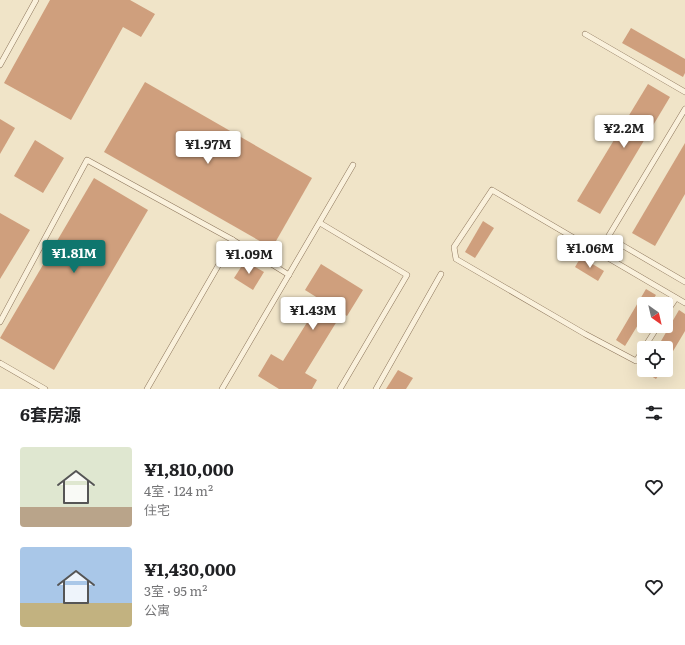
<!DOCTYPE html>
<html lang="zh">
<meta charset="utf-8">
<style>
:root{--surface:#fff;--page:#f6f6f6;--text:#202124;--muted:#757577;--accent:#0f766e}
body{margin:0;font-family:Literata,"Noto Sans SC",serif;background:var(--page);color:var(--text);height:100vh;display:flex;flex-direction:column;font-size:15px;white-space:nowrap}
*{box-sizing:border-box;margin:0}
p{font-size:13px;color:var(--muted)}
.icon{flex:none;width:22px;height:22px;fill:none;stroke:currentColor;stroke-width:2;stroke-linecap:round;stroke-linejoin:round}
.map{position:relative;height:389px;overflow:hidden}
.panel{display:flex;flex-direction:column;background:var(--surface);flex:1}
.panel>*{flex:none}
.needle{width:26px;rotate:146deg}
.fabs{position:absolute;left:637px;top:297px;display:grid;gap:8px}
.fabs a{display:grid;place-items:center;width:36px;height:36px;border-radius:4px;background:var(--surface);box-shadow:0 4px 16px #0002;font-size:20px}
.price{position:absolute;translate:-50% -34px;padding:0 9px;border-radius:4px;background:#fff;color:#222;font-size:13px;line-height:26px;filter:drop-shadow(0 1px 2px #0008)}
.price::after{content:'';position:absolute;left:50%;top:24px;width:12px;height:9px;margin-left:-6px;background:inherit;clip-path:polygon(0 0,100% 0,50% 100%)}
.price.on{background:var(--accent);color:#fff}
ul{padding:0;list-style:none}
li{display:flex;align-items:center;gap:12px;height:100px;padding:0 20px}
li span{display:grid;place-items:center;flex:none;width:112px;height:80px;border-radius:4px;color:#555}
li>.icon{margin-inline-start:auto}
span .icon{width:48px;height:48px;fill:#fffc;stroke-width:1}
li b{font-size:17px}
h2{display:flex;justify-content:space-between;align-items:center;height:48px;padding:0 20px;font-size:17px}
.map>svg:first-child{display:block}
.building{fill:#cf9f7d}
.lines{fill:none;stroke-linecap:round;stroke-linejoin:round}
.service-casing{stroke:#8d765c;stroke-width:6}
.service{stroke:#faf1dc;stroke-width:5}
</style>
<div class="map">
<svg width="685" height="389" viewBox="0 0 685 389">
<rect width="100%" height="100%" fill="#f0e4c8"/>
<!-- building -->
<g class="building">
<polygon points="50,0 130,0 155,14 141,37 123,27 71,120 4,83"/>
<polygon points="631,28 685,59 685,73 683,77 622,43"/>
<polygon points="145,82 312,178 272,248 104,152"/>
<polygon points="648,84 670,97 600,214 577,201"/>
<polygon points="0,119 15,128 0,154"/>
<polygon points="35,140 64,158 43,193 14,176"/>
<polygon points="685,143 685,194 655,246 632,233"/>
<polygon points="94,178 148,210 54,370 0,338"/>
<polygon points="0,213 30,230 0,279"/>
<polygon points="483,221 494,228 475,258 465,252"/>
<polygon points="581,257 604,271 598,281 575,267"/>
<polygon points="245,261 264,272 253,290 234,278"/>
<polygon points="321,264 363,290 347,316 342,313 305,373 317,380 312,389 279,389 258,376 271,354 283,361 321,300 305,290"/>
<polygon points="646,289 656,295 650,304 644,304 644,315 625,346 616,340"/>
<polygon points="679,310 685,314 685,331 666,363 666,348 657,348"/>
<polygon points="398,370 413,378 406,389 386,389"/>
<polygon points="644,370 662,370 656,379 643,371"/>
</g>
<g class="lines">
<defs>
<g id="service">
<polyline points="585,34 685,92"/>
<polyline points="0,65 36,0"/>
<polyline points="685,109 608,237 685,282"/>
<polyline points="320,223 407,275 340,389"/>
<polyline points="666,313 676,298"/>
<polyline points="0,322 87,160 233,240 289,275"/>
<polyline points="644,348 658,326"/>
<polyline points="644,349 636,361 585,334 456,259 454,247 492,190 685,303"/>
<polyline points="0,363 45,389"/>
<polyline points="147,389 233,240"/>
<polyline points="222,389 353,165"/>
<polyline points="376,389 441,274"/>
</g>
</defs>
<!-- service casing -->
<use href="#service" class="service-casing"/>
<!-- service -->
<use href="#service" class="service"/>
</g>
</svg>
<div class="fabs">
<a><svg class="needle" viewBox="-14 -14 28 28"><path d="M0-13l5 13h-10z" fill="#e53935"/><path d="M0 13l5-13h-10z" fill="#757577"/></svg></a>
<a><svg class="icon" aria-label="locate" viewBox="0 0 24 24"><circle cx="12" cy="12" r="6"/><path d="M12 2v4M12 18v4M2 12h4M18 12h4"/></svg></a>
</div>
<b class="price" style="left:624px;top:149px">¥2.2M</b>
<b class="price" style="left:208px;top:165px">¥1.97M</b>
<b class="price" style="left:590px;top:269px">¥1.06M</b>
<b class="price on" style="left:74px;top:274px">¥1.81M</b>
<b class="price" style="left:249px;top:275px">¥1.09M</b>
<b class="price" style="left:313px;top:331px">¥1.43M</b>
</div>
<section class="panel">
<h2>6套房源<svg class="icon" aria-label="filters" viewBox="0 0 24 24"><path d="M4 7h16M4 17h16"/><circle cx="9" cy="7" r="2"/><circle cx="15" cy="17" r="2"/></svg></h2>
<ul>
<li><span style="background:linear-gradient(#dfe7d0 75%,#b9a48a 0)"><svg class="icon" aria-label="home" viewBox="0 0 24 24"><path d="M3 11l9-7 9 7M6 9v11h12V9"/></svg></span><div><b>¥1,810,000</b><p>4室 · 124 m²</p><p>住宅</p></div><svg class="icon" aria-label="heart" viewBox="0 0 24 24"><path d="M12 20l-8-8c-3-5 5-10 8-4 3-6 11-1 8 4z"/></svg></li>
<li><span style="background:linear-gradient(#a9c7e8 70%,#c2b280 0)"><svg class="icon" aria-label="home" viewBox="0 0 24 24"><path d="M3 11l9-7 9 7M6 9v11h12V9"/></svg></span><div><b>¥1,430,000</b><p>3室 · 95 m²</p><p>公寓</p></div><svg class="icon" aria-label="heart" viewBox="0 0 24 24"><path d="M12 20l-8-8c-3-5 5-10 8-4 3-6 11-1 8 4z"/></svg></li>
</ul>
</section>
